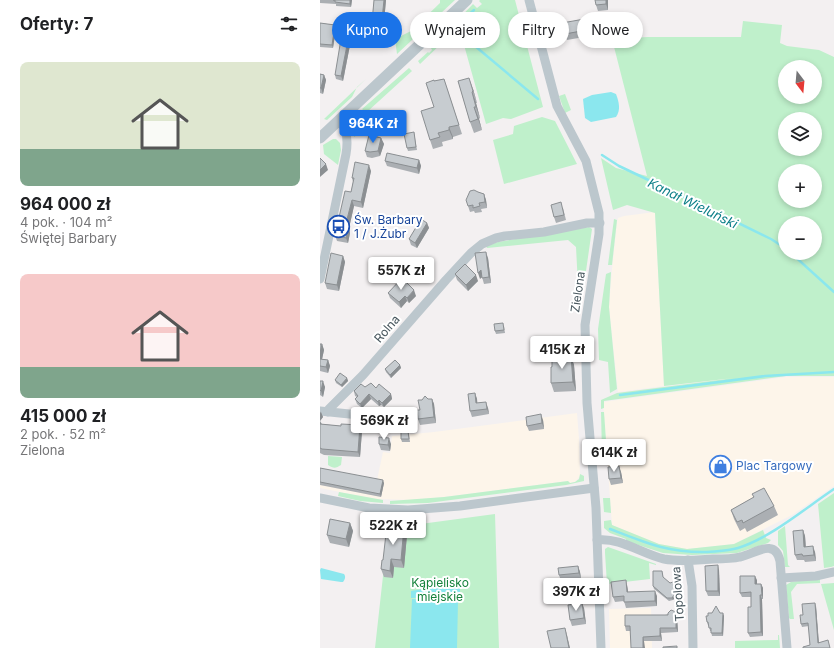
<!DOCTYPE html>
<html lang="pl">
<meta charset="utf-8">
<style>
:root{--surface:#fff;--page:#f2f2f2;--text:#202124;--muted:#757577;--accent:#1a73e8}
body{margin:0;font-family:Inter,sans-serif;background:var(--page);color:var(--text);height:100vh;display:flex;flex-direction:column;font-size:15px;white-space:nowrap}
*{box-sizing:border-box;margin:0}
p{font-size:13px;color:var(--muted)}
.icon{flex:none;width:22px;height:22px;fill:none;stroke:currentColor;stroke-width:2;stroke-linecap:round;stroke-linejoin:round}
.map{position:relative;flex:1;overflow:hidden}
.panel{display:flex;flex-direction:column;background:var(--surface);width:320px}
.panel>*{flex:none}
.banner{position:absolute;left:12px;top:12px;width:380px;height:36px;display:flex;gap:8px}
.needle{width:26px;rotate:164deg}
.controls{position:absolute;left:458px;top:60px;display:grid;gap:8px}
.controls a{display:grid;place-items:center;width:44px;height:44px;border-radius:50%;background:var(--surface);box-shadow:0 2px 6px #0003;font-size:20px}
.price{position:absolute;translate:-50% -34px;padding:0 9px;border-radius:4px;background:#fff;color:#222;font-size:13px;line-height:26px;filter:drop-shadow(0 1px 2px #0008)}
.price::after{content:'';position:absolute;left:50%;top:24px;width:12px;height:9px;margin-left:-6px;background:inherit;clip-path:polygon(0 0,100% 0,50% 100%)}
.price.current{background:var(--accent);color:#fff}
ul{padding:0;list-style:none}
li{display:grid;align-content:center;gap:8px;height:212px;padding:0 20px}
li span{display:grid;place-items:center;height:124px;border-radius:8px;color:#555}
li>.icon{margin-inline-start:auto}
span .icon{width:72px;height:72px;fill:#fffc;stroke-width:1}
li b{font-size:17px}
h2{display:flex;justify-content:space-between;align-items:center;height:48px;padding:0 20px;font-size:17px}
.chip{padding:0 14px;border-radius:18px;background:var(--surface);box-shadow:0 2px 6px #0003;font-size:14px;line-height:36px}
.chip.current{background:var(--accent);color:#fff}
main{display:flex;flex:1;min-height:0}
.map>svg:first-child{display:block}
.commercial{fill:#fdf5ea}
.green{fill:#bff0cb;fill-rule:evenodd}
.water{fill:#8be7ee}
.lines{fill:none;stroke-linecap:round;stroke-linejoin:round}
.stream{stroke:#8be7ee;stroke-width:2.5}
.minor{stroke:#bcc7cd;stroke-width:9}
.tertiary{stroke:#bcc7cd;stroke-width:11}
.wall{fill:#abafb3}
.shaded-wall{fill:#8b8f92}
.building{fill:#c7ccd0;stroke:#8b8f92}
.labels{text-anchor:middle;stroke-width:4;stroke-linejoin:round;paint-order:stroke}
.transit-label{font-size:12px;fill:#164399;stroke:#fff;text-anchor:start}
.street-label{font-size:12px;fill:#48575e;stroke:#fff}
.shop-label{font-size:12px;fill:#366cbe;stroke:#fff;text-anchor:start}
.park-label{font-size:12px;fill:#16823c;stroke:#fff}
.water-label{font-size:13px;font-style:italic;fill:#0c7f88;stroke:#fff}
</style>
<main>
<section class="panel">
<h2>Oferty: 7<svg class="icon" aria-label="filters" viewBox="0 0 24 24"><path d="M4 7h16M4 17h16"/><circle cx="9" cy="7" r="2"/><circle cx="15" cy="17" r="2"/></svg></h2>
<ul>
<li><span style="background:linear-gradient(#dfe7d0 70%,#7fa58c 0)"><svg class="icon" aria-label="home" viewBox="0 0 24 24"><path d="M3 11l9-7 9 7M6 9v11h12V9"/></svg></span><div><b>964 000 zł</b><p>4 pok. · 104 m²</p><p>Świętej Barbary</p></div></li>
<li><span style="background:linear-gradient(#f6c9c9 75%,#7fa58c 0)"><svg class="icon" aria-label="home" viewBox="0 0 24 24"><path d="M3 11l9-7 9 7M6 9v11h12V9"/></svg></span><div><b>415 000 zł</b><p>2 pok. · 52 m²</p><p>Zielona</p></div></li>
</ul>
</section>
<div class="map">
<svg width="514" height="648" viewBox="0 0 514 648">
<rect width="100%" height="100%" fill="#f3f0f1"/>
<!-- commercial -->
<g class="commercial">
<polygon points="335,212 344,386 298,392 289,307 292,269 297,222 298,218 304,216"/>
<polygon points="466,377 514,377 514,486 472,515 414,544 367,549 339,544 292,525 283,402"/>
<polygon points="257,413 259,439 260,476 255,482 250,483 248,481 124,497 92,500 55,499 0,488 0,468 57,480 63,452 70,453 72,436 114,432"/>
<polygon points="331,608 332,648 290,648 289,609"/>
</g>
<!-- green -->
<g class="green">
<polygon points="120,0 135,0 77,54 75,39 91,31 120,3"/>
<polygon points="160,0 195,0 223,107 191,119 183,118 166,124 139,27 130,36 128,30 153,4 157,8 162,4 159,1"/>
<path d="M423,21l39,4 -2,18 7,3 32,4 15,7v319h-48l-182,25v7l-3,1v-9l16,-7 117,-15 -70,8 -9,-173 -28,-8 -14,5 -12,-52 15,10 31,8 -35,-137 36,-2h93zM465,67h30v30h-30zM465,119h30v30h-30zM465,171h30v30h-30zM465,223h30v30h-30z"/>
<polygon points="120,40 123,42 100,64 98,61 108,52 109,53 112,50 111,48"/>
<polygon points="89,68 92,71 48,111 41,125 43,110 42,109"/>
<polygon points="46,79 37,87 32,97 7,120 4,119"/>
<polygon points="245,94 251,110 245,113 239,96"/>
<path d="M36,111l4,3 -5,23 -4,-3c-1,-9 -2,-16 5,-23z"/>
<polygon points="222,117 235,121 257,164 184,184 173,140 193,134 194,126"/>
<polygon points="13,139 16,139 20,143 21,150 18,165 4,154 3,145"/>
<polygon points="294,219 297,220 292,265 288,265"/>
<polygon points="269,227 272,229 261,306 259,305 256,247 248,240 167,248 166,246 178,242"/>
<polygon points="291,272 289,307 297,389 290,393 288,362 279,360 278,329 286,274"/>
<polygon points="281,412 284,412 287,455 282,454"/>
<path d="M8,456l14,1 -1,8c-5,3 -7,4 -13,0z"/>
<polygon points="260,474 264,476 264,481 246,485 108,503 70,504 70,501 124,497 248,481 250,483 255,482 259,479"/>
<polygon points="19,492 63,500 63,503 40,501 18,496"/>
<polygon points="514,493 514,566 511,567 504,568 498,504"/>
<polygon points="283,498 290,498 291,513 284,512"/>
<polygon points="175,514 179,648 55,648 68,531 87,534 88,531 94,530 93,525"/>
<polygon points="291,520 292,525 339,544 367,549 414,544 443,530 446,538 451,540 448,543 417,553 372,555 343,553 306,541 306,539 290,533 284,528 284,521"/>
<polygon points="465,526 468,565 470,567 465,567 463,551 458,545 458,531"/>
<polygon points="288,547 336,564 336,565 329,563 330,579 287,584 285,553 285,549"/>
<polygon points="500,578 500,583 477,584 471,592 474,619 470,619 469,618 466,585 471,582"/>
<polygon points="514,583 514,630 501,584"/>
<polygon points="458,635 459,635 460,648 415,648 415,641 458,640"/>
</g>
<!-- water -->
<g class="water">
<path d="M291,92l5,2c3,8 5,16 0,23l-25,5 -6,-4 -2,-19 9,-4z"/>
<path d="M1,568l23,6c2,3 1,5 -1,8h-2l-20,-3 -1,-9z"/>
<polygon points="140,583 140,597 91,598 91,591"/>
<polygon points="92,599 138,601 137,648 90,648"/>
</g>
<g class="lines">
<!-- stream -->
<g class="stream">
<polyline points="143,36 218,99"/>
<polyline points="152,43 143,20 154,10"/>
<polyline points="282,155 299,166 402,215 451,239 465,248"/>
<polyline points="471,253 514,292"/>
<polyline points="300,395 445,376 514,372"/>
<path d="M290,529c36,14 58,24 97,23 11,-1 21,-1 31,-4 34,-11 66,-39 96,-59"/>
</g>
<!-- minor -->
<g class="minor">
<polyline points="209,0 237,106 266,161 279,213 279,234 265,325 267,403 276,508 281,648"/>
<path d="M0,279l26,-125c2,-12 2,-25 -7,-34"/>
<polyline points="0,411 39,415"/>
<polyline points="8,412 9,409 43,375 126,280 151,253 162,244 176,238 185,236 224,232 267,223 280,223"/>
<polyline points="0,498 49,508 88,510 140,506 274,488"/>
<path d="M277,540c23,-3 45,14 67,19 16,3 33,1 49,0 9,0 19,0 27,-2 15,-3 35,-20 40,4l7,87"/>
<polyline points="368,560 372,586 373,648"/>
<polyline points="461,578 496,576 514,572"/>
</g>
<!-- tertiary -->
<polyline class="tertiary" points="0,138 147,0"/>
</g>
<!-- wall -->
<g class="wall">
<polygon points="0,0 32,0 31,7 16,6 16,4 0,3"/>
<polygon points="54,0 66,0 62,43 41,41 39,37 52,22"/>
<polygon points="288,0 288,10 278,11 276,5"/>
<polygon points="0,23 15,25 16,28 13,48 0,47"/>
<polygon points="272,24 275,35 247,40 245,34"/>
<polygon points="30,45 23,81 16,79 15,75"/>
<polygon points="0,74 4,75 6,80 3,94 0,93"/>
<polygon points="124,79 142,134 133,137 133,139 122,142 123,146 113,149 110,140 114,107 114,81"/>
<polygon points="138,81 153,89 157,103 156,103 160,118 159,119 162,130 154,133 150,122"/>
<polygon points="94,132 97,150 88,151 87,148"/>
<polygon points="61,138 64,144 60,156 52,158 47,157 45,151"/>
<polygon points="99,160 101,166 99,174 67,166 65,161"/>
<polygon points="51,171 43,208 34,206 29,228 30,233 28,243 17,241 15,235 31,192 33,182 32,178"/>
<polygon points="158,192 164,194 166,200 167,208 161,209 162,212 155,213 154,211 150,212 148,206"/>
<polygon points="243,208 246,220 236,223 234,217"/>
<polygon points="107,223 109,228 97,248 91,245 89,239"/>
<polygon points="23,256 25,262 19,291 7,289 5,283"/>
<polygon points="168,258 171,283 164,284 162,277 160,279"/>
<polygon points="135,274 158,281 148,291 137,280"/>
<polygon points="68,293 96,296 89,303 87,301 81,308 70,298"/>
<polygon points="184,326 185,333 176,334 175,331"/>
<polygon points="0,344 2,344 4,350 2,359 8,360 10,366 8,373 0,371"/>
<polygon points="251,356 254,365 256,391 234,392 231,383 232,367"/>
<polygon points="80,365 81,368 71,378 66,372 65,369"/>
<polygon points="27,378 28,381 22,387 16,383 15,380"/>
<polygon points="0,381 5,387 3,397 0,395"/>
<polygon points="45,387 56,388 71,394 72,399 64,407 61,405 59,406 51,399 42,408 37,404 35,399 37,397 35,396 34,391"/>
<polygon points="155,393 157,399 157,403 168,408 169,414 152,417 150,411"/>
<polygon points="108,399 112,399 114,404 116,423 100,425 98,419 100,410"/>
<polygon points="0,411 3,417 0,421 2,424 21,426 40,425 42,431 40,457 4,455 0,453"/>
<polygon points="223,420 224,429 209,431 207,426"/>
<polygon points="88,431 89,434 90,442 82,442 81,439"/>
<polygon points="59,444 71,444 70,451 61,450"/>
<polygon points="0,468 64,483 61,497 0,485"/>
<polygon points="301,472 303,483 291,485 289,479"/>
<polygon points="432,494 454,506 458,515 427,532 425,528 420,531 414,519 411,510 434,497"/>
<polygon points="30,523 33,531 29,547 10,543 7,535"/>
<polygon points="84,527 87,535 84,568 74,567 73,578 64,577 61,569 63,560"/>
<polygon points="483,530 485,536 486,547 495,552 496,561 485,562 484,560 477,560 475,555"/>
<polygon points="258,566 260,572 261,579 241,581 239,575"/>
<polygon points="399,570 400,596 388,596 386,591"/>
<polygon points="342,571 343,578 357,588 357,595 353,600 349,601 334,589 333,586"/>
<polygon points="437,580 437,584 441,584 443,588 443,599 442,599 443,636 430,637 428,633 431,607 431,597 422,597 420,593"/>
<polygon points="307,585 308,592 337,596 337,606 306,608 304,601 295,602 293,597"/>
<polygon points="496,606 499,643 490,645 489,626 482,627 481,624 483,615"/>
<polygon points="264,608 266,624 252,626 250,620"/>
<polygon points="356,612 357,617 358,632 341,633 342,641 324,641 310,631 306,631 305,626"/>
<polygon points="400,613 404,616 403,636 392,636 391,631 390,631 389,625 388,625 387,622"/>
</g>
<!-- shaded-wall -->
<g class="shaded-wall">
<polygon points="30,0 32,0 31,7 30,4"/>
<polygon points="64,0 66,0 62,43 60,39"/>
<polygon points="286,0 288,0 288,10 286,4"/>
<polygon points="270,18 272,24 275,35 272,29"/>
<polygon points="15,25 16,28 13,48 12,45"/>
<polygon points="28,40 30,45 23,81 21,76"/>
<polygon points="4,75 6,80 3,94 1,88"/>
<polygon points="149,78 153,89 157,103 153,91"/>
<polygon points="152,92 156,103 160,118 156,107"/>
<polygon points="154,107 159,119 162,130 158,119"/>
<polygon points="129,127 133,137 133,139 129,130"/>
<polygon points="61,138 64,144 60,156 58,151"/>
<polygon points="99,160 101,166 99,174 97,168"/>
<polygon points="6,164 8,170 0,177 0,170"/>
<polygon points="49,165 51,171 43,208 41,202"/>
<polygon points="164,194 166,200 167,208 165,202"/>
<polygon points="32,200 34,206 29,228 30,233 28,243 26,238 25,227"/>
<polygon points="107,223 109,228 97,248 95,243"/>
<polygon points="166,252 168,258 171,283 169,277"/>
<polygon points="23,256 25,262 19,291 17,285"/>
<polygon points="161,270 163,276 160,279 158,273"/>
<polygon points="156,275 158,281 148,291 146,285"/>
<polygon points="94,290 96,296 89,303 87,298"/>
<polygon points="85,296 87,301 81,308 79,302"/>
<polygon points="2,344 4,350 1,364 0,361 0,353"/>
<polygon points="251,356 254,365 256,391 253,382"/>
<polygon points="8,360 10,366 8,373 6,367"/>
<polygon points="80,365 81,368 71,378 70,375"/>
<polygon points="27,378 28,381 22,387 21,385"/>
<polygon points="3,381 5,387 3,397 1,391"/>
<polygon points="155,393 157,399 158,409 156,403"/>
<polygon points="49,394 51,399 42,408 40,404"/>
<polygon points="71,394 72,399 64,407 62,403"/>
<polygon points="112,399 114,404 116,423 114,417"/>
<polygon points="59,400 61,405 59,406 58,402"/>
<polygon points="166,402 168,408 169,414 167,409"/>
<polygon points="1,412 3,417 0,421 2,426 0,425 0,413"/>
<polygon points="221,414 223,420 224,429 222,423"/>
<polygon points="40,425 42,431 40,457 38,452"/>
<polygon points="69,438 71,444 70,451 68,445"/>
<polygon points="299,466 301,472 303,483 301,478"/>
<polygon points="63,480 64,483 61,497 60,494"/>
<polygon points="30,523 33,531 29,547 26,539"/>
<polygon points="84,527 87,535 84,568 81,560"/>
<polygon points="483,530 485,536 486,553 484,547"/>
<polygon points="493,546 495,552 496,561 494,555"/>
<polygon points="71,559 74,567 73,578 70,571"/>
<polygon points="398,565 399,570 400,596 398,591"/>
<polygon points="258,566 260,572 261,579 259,573"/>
<polygon points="435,576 437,580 437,588 435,584"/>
<polygon points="306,580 307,585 309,597 307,592"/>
<polygon points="441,584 443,588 443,599 442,595"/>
<polygon points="356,585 357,588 357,595 353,600 352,598"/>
<polygon points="335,591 337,596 337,606 335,601"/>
<polygon points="440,595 442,599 443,636 441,632"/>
<polygon points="262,603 264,608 266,624 264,618"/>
<polygon points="495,603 496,606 499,646 498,643"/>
<polygon points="356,612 357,617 358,632 356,628"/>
<polygon points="403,613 404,616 403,636 402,633"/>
<polygon points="245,628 247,635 250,648 249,648"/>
<polygon points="340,628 341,633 342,641 340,636"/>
<polygon points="323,637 324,641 325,648 323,648"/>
</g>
<!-- building -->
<g class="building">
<polygon points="13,0 30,0 30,4 15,2 15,0"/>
<polygon points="54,0 64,0 60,39 39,37 41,21 52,22"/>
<polygon points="275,0 286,0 286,4 276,5"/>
<polygon points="270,18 272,29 245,34 242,23"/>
<polygon points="0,23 15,25 12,45 0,44"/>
<polygon points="21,39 28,40 21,76 15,75"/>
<polygon points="0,74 4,75 1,88 0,88"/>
<polygon points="149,78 153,91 152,92 156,107 154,107 158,119 150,122 138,81"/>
<polygon points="124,79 139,125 129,127 129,130 118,133 120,137 110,140 101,111 114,107 106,83 114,80 114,81"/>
<polygon points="94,132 96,147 87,148 84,134"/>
<polygon points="49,135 61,138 58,151 50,152 45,151"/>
<polygon points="67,153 99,160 97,168 65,161"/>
<polygon points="0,158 6,164 0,170"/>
<polygon points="35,162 49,165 41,202 32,200 25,227 28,228 26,238 15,235 25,191 31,192 34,178 32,178"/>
<polygon points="154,190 158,192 164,194 165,202 159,203 160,206 153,208 153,205 148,206 146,200 150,191"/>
<polygon points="241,202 244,215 234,217 231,205"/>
<polygon points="101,219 107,223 95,243 89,239"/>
<polygon points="166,252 169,277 162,278 161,270 158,273 155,253"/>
<polygon points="11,253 23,256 17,285 5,283"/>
<polygon points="145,264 156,275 146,285 135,274"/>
<polygon points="82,278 94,290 87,298 85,296 79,302 68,293"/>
<polygon points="183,323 184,330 175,331 174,324"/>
<polygon points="0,344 2,344 0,353"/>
<polygon points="251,356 253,382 231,383 231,367 232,367 232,357"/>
<polygon points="0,359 8,360 6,367 0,366"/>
<polygon points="75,360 80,365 70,375 65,369"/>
<polygon points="20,373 27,378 21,385 15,380"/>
<polygon points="0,381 3,381 1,391 0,390"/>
<polygon points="51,383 56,388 59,384 71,394 62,403 59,400 58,402 49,394 40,404 35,399 38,396 34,391 41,384 45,387"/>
<polygon points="155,393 156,403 166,402 167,409 150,411 148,394"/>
<polygon points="105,396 108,399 112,399 114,417 98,419 97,410 100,410 98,400 102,400"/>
<polygon points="221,414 222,423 207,426 206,417"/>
<polygon points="0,424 21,426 21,424 40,425 38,452 2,449 0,448"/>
<polygon points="88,431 89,439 81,439 81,432"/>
<polygon points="59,437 69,438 68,445 59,444"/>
<polygon points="299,466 301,478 289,479 288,467"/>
<polygon points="0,468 63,480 60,494 0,482"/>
<polygon points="444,488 454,506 423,523 422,520 417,522 411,510 434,497 432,494"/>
<polygon points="10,519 30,523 26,539 7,535"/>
<polygon points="67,525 84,527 81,560 71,559 70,571 61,569 62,560 63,560"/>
<polygon points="483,530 484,547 493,546 494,555 483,556 482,554 475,555 473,531"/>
<polygon points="398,565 398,591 386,591 385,566"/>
<polygon points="258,566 259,573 239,575 238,568"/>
<polygon points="333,571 342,571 343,577 350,583 353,582 356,585 356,592 352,598 347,598 333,586"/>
<polygon points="420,576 435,576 435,584 441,584 442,595 440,595 441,632 428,633 428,607 431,607 431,592 420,593"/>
<polygon points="306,580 307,592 335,591 335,601 304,602 304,596 293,597 291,582"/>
<polygon points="262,603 264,618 250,620 248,605"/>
<polygon points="495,603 498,643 508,640 510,648 483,648 483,647 490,645 488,623 481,624 480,615 483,615 482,604"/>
<polygon points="396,606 400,613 403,613 402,633 391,633 391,628 389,628 388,622 387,622 386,616 388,616 388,613 392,613"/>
<polygon points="351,610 356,612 356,628 340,628 340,636 323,637 323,648 311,648 310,626 305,626 305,615 348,615 348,613"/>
<polygon points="245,628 249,648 231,648 227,631"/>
<polygon points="357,646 357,648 343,648 343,647"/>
</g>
<!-- icons -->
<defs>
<symbol id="bus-ring" viewBox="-11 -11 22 22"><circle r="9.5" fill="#fff" stroke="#1a4fb4" stroke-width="1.5"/><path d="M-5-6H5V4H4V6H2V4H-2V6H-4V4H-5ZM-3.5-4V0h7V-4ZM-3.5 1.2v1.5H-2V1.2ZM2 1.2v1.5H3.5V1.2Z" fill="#1a4fb4"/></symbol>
<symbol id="shop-ring" viewBox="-11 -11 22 22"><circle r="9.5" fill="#fff" stroke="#3f7fe0" stroke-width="1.5"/><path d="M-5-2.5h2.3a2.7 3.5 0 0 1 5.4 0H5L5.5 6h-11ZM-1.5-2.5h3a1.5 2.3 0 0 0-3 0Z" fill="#3f7fe0"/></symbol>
</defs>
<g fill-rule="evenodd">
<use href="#bus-ring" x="6" y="214" width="25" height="25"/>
<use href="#shop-ring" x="388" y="454" width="25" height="25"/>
</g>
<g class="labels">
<!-- transit labels -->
<g class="transit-label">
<text x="34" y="224">Św. Barbary<tspan x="34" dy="14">1 / J.Żubr</tspan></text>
</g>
<!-- street labels -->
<g class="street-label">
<text transform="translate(258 292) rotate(-82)" y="4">Zielona</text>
<text transform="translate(67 329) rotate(-49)" y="4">Rolna</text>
<text transform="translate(358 594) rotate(-94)" y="4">Topolowa</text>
</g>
<!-- shop labels -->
<g class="shop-label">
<text x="416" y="470">Plac Targowy</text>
</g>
<!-- park labels -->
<g class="park-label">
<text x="120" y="587">Kąpielisko<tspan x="120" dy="14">miejskie</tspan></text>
</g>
<!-- water labels -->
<g class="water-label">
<text transform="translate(373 203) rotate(26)" y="5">Kanał Wieluński</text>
</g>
</g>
</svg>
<div class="controls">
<a><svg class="needle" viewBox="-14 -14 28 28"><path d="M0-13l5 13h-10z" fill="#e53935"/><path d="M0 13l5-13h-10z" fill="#757577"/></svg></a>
<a><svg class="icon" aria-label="layers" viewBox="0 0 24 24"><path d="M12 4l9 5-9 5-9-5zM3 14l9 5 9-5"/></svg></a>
<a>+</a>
<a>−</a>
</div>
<b class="price current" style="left:53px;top:144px">964K zł</b>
<b class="price" style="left:81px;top:291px">557K zł</b>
<b class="price" style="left:242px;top:370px">415K zł</b>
<b class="price" style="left:64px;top:441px">569K zł</b>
<b class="price" style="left:294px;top:473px">614K zł</b>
<b class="price" style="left:73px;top:546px">522K zł</b>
<b class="price" style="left:256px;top:612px">397K zł</b>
<div class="banner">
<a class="chip current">Kupno</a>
<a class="chip">Wynajem</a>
<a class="chip">Filtry</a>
<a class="chip">Nowe</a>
</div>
</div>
</main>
